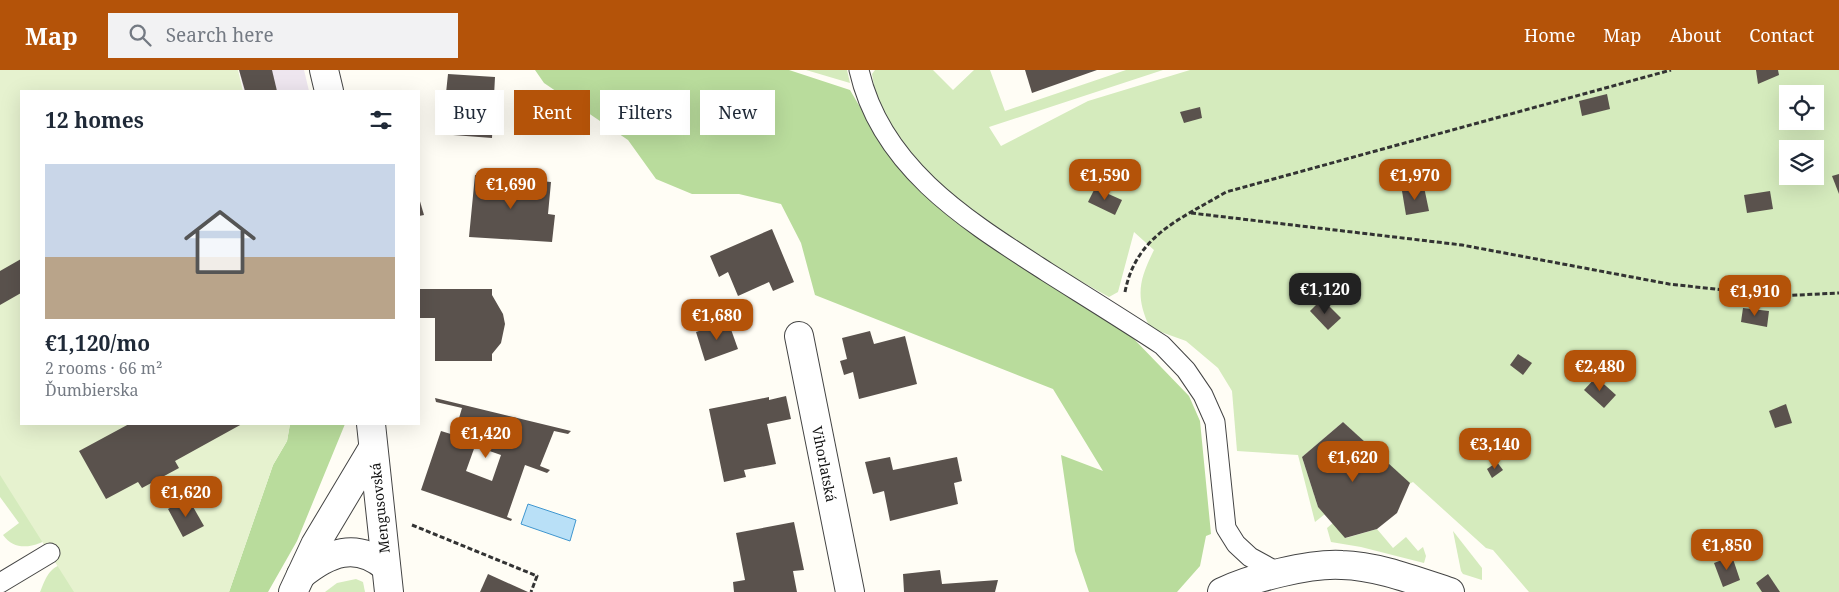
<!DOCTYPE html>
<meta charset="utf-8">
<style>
:root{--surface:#fff;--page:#f2f2f3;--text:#1f2937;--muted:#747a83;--accent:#b45309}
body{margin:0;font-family:"Noto Serif",serif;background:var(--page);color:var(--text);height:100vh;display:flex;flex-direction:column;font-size:19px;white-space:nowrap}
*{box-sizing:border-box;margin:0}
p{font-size:16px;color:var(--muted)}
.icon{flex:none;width:28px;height:28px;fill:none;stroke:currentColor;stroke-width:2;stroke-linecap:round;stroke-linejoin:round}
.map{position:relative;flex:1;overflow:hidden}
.drawer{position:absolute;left:20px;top:20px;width:400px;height:335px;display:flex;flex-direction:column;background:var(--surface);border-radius:0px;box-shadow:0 5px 20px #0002}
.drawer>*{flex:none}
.hud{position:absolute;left:435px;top:20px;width:475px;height:45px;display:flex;gap:10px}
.tools{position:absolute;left:1779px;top:15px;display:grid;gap:10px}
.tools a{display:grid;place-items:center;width:45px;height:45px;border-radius:0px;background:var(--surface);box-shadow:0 5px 20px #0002;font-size:25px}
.price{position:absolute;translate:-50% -42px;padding:0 11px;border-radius:10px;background:var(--accent);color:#fff;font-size:16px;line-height:32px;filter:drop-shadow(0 1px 2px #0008)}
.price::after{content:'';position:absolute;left:50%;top:30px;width:15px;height:11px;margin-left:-8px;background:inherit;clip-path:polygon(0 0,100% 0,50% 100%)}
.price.on{background:#222;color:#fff}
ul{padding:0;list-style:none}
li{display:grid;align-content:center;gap:10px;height:265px;padding:0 25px}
li span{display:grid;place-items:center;height:155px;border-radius:0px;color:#555}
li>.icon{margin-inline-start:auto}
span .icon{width:90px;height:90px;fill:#fffc;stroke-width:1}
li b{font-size:21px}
h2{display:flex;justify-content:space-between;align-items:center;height:60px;padding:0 25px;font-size:21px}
.pill{padding:0 18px;border-radius:0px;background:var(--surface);box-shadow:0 5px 20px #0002;font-size:18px;line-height:45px}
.pill.on{background:var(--accent);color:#fff}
header{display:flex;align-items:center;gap:30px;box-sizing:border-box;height:70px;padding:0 25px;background:var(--accent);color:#fff}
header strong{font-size:24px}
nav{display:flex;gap:28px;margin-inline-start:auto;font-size:18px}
.search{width:350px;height:45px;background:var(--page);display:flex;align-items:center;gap:12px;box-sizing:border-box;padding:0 18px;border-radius:0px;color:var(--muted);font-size:19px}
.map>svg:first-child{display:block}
.industrial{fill:#eee6ef}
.green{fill:#d5ebbd;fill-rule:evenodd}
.forest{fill:#b9dc9c}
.pitch{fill:#e6f2cf}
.water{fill:#b9e0f7;stroke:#3f96cf}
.building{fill:#5a524d;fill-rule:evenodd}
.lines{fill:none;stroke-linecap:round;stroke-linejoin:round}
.service-casing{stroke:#444;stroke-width:21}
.minor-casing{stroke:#444;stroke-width:30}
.path{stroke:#333;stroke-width:3;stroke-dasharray:5 2.5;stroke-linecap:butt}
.service{stroke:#fff;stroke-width:19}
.minor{stroke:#fff;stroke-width:28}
.labels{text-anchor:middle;stroke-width:5;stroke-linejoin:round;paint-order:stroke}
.street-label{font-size:14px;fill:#111;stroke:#fff}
</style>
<header>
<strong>Map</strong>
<div class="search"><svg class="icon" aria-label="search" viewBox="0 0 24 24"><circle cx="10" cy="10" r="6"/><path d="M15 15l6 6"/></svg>Search here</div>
<nav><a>Home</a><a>Map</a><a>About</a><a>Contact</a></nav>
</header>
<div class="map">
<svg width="1839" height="522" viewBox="0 0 1839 522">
<rect width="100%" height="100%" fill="#fffdf5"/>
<!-- industrial -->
<polygon class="industrial" points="239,0 304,0 309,21 244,21"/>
<!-- green -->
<g class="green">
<polygon points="806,0 847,0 850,13"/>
<path d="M875,0h58l20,20 21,-20h16l15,41 121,-41h37l-174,57 12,19 87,-45 102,-31h649v522h-310l-36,-42 -7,-2 -73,-66 -4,2 -66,-62 -41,35 16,50 7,7 -10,8 -17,-67 -61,-4 -5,-60 -14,-23 -32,-27 -36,-13c-15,-32 -11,-48 4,-78l-20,-18 -16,60 -9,5 -77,-43 -76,-52 -47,-45 -32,-54 -5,-29zM1788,24h27v27h-27zM1788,79h27v27h-27z"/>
<path d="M0,380l84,66c-21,14 -60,48 -81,19l16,-12 -19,-26z"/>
<polygon points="1333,453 1346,468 1377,459 1393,478 1406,467 1418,481 1423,477 1426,486 1424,493 1361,477 1331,472 1327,458"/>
<polygon points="1453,461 1482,498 1482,510 1463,504 1461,501"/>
<path d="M73,492l4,30h-37c8,-20 11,-27 33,-30z"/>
<polygon points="356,509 363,512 365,522 325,522 337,513"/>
</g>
<!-- forest -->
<g class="forest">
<polygon points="535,0 789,0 850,20 874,61 1087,235 1133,268 1189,326 1200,351 1211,464 1206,466 1200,496 1177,522 1089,522 1075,481 1061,385 1103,401 1053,319 815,225 801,173 781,134 739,124 692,124 656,109 628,70 544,13"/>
<polygon points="290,354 345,354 297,471 268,522 229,522 273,395 287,371"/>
</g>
<!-- pitch -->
<polygon class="pitch" points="0,0 238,0 243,21 21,21 21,354 290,354 287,371 273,395 229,522 74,522 0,405"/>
<!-- water -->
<polygon class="water" points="528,434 576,450 570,471 521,454"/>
<!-- building -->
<g class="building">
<polygon points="239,0 272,0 277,21 245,21"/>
<polygon points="1025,0 1097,0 1032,23"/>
<polygon points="1756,0 1778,0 1779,5 1758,14"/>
<polygon points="448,4 495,7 494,26 504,26 502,46 493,46 492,68 453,65 454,42 444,42"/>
<polygon points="1607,24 1610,39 1582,46 1579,31"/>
<polygon points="1200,37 1202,48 1184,53 1180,42"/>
<polygon points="1839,104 1839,124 1832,106"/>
<polygon points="475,105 551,112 548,144 555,145 552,172 469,167"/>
<polygon points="1424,117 1429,141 1406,145 1402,121"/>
<polygon points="1095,118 1122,130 1115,145 1088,132"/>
<polygon points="1770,121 1773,139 1747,143 1744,125"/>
<polygon points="419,128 424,145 419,146"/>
<polygon points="772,159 794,212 773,221 769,212 738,226 728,202 719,207 710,186"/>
<polygon points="21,189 21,223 0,235 0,201"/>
<polygon points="419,219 492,219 492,225 503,244 505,254 501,273 492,284 492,291 435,291 435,248 419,248"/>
<polygon points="1322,229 1341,248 1328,260 1310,241"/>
<polygon points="1743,238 1769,241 1767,257 1741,252"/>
<polygon points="728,251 738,279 705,291 696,262"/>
<polygon points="870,261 874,274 905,266 917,314 859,329 853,302 844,305 840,291 847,289 842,268"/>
<polygon points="1518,284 1532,293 1523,305 1510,295"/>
<polygon points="1596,307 1616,325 1604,338 1584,320"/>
<polygon points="786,326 791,349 767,354 776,394 744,400 746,407 724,412 709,339 769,327 769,330"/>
<path d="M435,328l136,33 -3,3 -14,-3 -14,35 10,4 -3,3 -22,-8 -18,52 5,2 -1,2 -90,-31 20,-59 13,4 8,-27 -26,-6zM475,376l26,9 -9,26 -26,-10z"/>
<polygon points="1786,334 1792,353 1775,358 1769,341"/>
<polygon points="1343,352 1410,413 1397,443 1377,459 1345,468 1318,437 1302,387"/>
<polygon points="129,354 242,354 175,391 179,398 142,418 138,412 106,429 79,381"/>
<polygon points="890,387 893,400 957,387 962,411 954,413 958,434 890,451 884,421 873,424 865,392"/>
<polygon points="1497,392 1503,400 1492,408 1487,399"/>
<polygon points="188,428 204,456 183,467 168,439"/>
<polygon points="794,452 804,500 793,501 797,522 734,522 733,512 745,510 736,463"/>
<polygon points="1756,467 1761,482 1735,491 1730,476"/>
<polygon points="1732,486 1740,510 1723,517 1714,493"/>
<polygon points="940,500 942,514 998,510 995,522 904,522 903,504"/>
<polygon points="488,504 528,522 480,522"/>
<polygon points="1768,504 1780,522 1762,522 1756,513"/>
</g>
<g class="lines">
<defs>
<g id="service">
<path d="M859,0c22,98 109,151 188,202 38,24 77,48 115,73l24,25 17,25 12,27 11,106 10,16 14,13 31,17"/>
<polyline points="0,513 50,483"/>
</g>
<g id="minor">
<polyline points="324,0 329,21"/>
<polyline points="799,266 850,522"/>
<polyline points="371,354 389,522"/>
<path d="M301,505c27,-22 55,-34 85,-8"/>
<polyline points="293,522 315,475 373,378"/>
<path d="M1222,522c28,-14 89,-29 120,-27 36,1 74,16 108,27"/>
</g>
</defs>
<!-- service casing -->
<use href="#service" class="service-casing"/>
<!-- minor casing -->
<use href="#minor" class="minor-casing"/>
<!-- path -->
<g class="path">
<polyline points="1191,143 1462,175 1669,214 1778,226 1839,223"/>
<path d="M1125,222c11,-57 56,-73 101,-100l445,-122"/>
<polyline points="412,455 537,506 531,522"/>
</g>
<!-- service -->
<use href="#service" class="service"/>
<!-- minor -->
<use href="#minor" class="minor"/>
</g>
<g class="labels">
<!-- street labels -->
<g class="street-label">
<text transform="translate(824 394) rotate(79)" y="5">Vihorlatská</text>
<text transform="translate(380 438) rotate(-96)" y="5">Mengusovská</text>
</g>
</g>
</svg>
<div class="tools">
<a><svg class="icon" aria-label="locate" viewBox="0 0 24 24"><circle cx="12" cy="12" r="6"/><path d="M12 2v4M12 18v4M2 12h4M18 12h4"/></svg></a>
<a><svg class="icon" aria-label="layers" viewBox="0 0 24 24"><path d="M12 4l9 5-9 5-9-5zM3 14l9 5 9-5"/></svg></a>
</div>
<b class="price" style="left:1105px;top:131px">€1,590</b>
<b class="price" style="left:1415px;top:131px">€1,970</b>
<b class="price" style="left:511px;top:140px">€1,690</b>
<b class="price on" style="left:1325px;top:245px">€1,120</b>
<b class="price" style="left:1755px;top:247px">€1,910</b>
<b class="price" style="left:717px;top:271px">€1,680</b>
<b class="price" style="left:1600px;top:322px">€2,480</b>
<b class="price" style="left:486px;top:389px">€1,420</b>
<b class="price" style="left:1495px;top:400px">€3,140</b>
<b class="price" style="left:1353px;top:413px">€1,620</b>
<b class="price" style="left:186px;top:448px">€1,620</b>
<b class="price" style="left:1727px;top:501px">€1,850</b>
<div class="hud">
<a class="pill">Buy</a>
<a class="pill on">Rent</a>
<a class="pill">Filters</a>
<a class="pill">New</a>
</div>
<section class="drawer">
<h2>12 homes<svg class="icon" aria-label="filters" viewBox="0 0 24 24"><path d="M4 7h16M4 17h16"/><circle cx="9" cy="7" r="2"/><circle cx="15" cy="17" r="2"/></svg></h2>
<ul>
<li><span style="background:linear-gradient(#c9d6e8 60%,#b9a48a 0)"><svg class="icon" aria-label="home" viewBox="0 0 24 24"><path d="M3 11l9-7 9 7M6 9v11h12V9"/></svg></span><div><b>€1,120/mo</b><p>2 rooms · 66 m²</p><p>Ďumbierska</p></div></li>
</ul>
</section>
</div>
